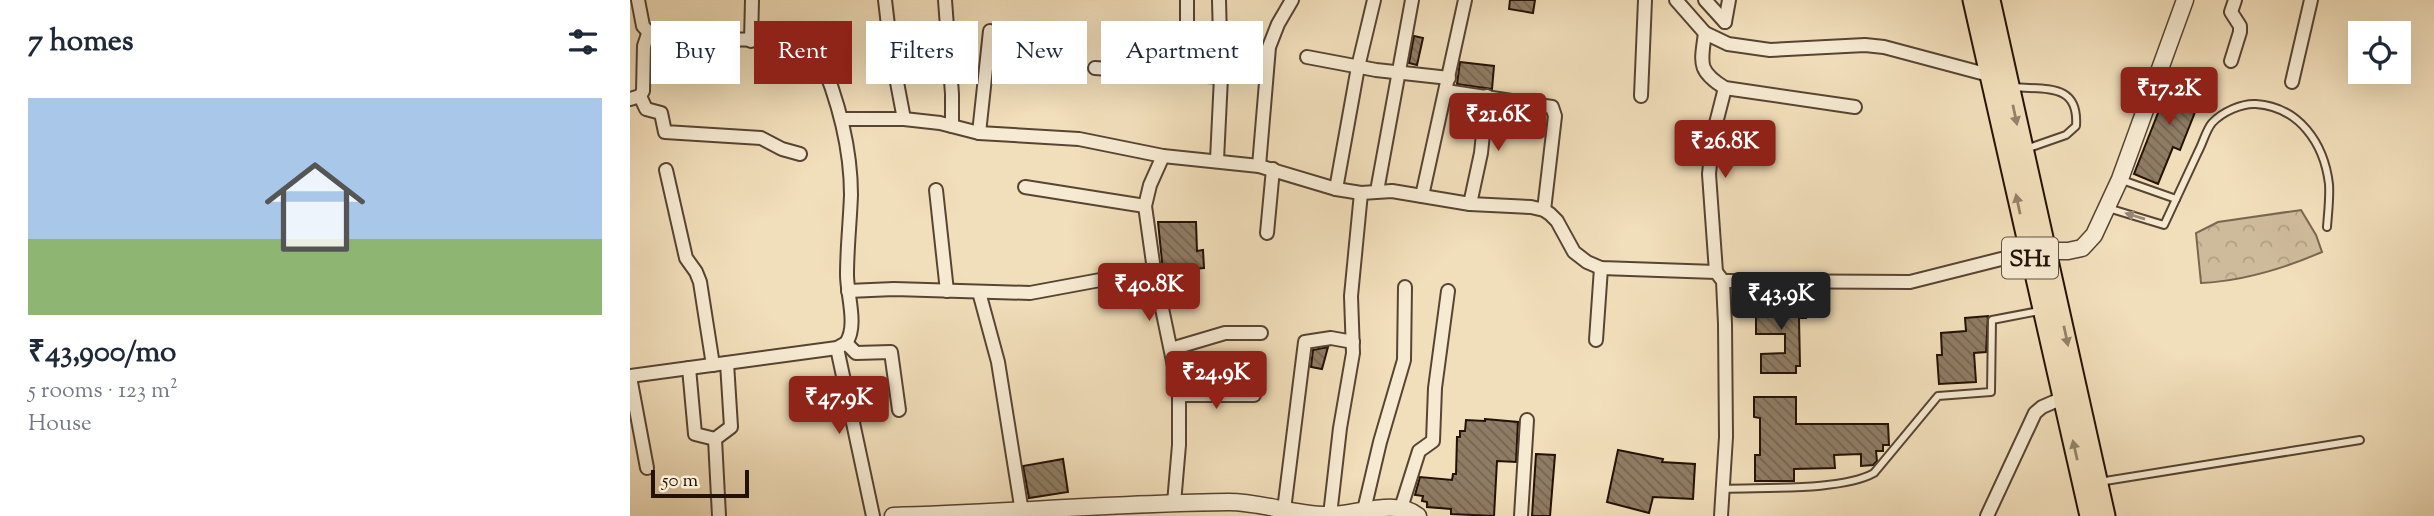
<!DOCTYPE html>
<meta charset="utf-8">
<style>
:root{--surface:#fff;--page:#f2f2f3;--text:#1f2937;--muted:#747a83;--line:#e0e1e3;--accent:#8f2418}
body{margin:0;font-family:"Sorts Mill Goudy",serif;background:var(--page);color:var(--text);height:100vh;display:flex;flex-direction:column;font-size:26px;white-space:nowrap}
*{box-sizing:border-box;margin:0}
p{font-size:23px;color:var(--muted)}
.icon{flex:none;width:38px;height:38px;fill:none;stroke:currentColor;stroke-width:2;stroke-linecap:round;stroke-linejoin:round}
.map{position:relative;flex:1;overflow:hidden}
.side{display:flex;flex-direction:column;background:var(--surface);width:630px}
.side>*{flex:none}
.top-card{position:absolute;left:21px;top:21px;width:665px;height:63px;display:flex;gap:14px}
.tools{position:absolute;left:1718px;top:21px;display:grid;gap:14px}
.tools a{display:grid;place-items:center;width:63px;height:63px;border-radius:0px;background:var(--surface);box-shadow:0 7px 28px #0002;font-size:35px}
.scale{position:absolute;left:21px;bottom:18px;width:98px;box-sizing:border-box;padding-left:7px;border:4px solid #241106;border-top:0;font-size:19px;line-height:24px;white-space:nowrap;color:#241106;-webkit-text-stroke:5px #f6ead2;paint-order:stroke}
.price{position:absolute;translate:-50% -60px;padding:0 16px;border-radius:7px;background:var(--accent);color:#fff;font-size:23px;line-height:46px;filter:drop-shadow(0 2px 4px #0008)}
.price::after{content:'';position:absolute;left:50%;top:42px;width:21px;height:16px;margin-left:-10px;background:inherit;clip-path:polygon(0 0,100% 0,50% 100%)}
.price.on{background:#222;color:#fff}
ul{padding:0;list-style:none}
li{display:grid;align-content:center;gap:14px;height:371px;padding:0 28px}
li+li{border-top:2px solid var(--line)}
li span{display:grid;place-items:center;height:217px;border-radius:0px;color:#555}
li>.icon{margin-inline-start:auto}
span .icon{width:126px;height:126px;fill:#fffc;stroke-width:1}
li b{font-size:30px}
h2{display:flex;justify-content:space-between;align-items:center;height:84px;padding:0 28px;font-size:30px}
.tag{padding:0 24px;border-radius:0px;background:var(--surface);box-shadow:0 7px 28px #0002;font-size:24px;line-height:63px}
.tag.on{background:var(--accent);color:#fff}
main{display:flex;flex:1;min-height:0}
.map>svg:first-child{display:block}
.park{fill:url(#park-crowns);stroke:#796650;stroke-width:2}
.building{fill:url(#building-back-hatch);stroke:#241106;stroke-width:2}
.lines{fill:none;stroke-linecap:round;stroke-linejoin:round}
.service-casing{stroke:#574433;stroke-width:10}
.minor-casing{stroke:#574433;stroke-width:16}
.tertiary-casing{stroke:#574433;stroke-width:19}
.primary-casing{stroke:#241106;stroke-width:23}
.service{stroke:#f6ead2;stroke-width:6}
.minor{stroke:#f6ead2;stroke-width:12}
.tertiary{stroke:#f6ead2;stroke-width:16}
.primary{stroke:#f1deba;stroke-width:19}
.oneway{fill:#958269}
.oneway2{fill:#988876}
.labels{text-anchor:middle;stroke-width:5;stroke-linejoin:round;paint-order:stroke}
.shield{fill:#f6ead2;stroke:#635243;stroke-width:2}
.shield-label{font-size:24px;font-weight:bold;fill:#241106}
</style>
<main>
<section class="side">
<h2>7 homes<svg class="icon" aria-label="filters" viewBox="0 0 24 24"><path d="M4 7h16M4 17h16"/><circle cx="9" cy="7" r="2"/><circle cx="15" cy="17" r="2"/></svg></h2>
<ul>
<li><span style="background:linear-gradient(#a9c7e8 65%,#8fb573 0)"><svg class="icon" aria-label="home" viewBox="0 0 24 24"><path d="M3 11l9-7 9 7M6 9v11h12V9"/></svg></span><div><b>₹43,900/mo</b><p>5 rooms · 123 m²</p><p>House</p></div></li>
</ul>
</section>
<div class="map">
<svg width="1804" height="516" viewBox="0 0 1804 516">
<defs>
<pattern id="park-crowns" width="20" height="18" patternUnits="userSpaceOnUse" patternTransform="scale(1.75)"><rect width="20" height="18" fill="#cebb9b"/><path d="M2 6a3 3 0 1 1 6 0M12 15a3 3 0 1 1 6 0" fill="none" stroke="#b1a084"/></pattern>
<pattern id="building-back-hatch" width="6" height="6" patternUnits="userSpaceOnUse" patternTransform="scale(1.75)"><rect width="6" height="6" fill="#8f7c64"/><path d="M-1 5l2 2M0 0l6 6M5-1l2 2" fill="none" stroke="#756450"/></pattern>
</defs>
<rect width="100%" height="100%" fill="#f1deba"/>
<filter id="stains"><feTurbulence type="fractalNoise" baseFrequency=".00286" numOctaves="4"/><feColorMatrix values="0 0 0 0 .2 0 0 0 0 .09 0 0 0 0 .02 0 0 0 .5 -.17"/></filter>
<radialGradient id="worn" r=".72"><stop offset=".6" stop-color="#630" stop-opacity="0"/><stop offset="1" stop-color="#630" stop-opacity=".3"/></radialGradient>
<!-- park -->
<path class="park" d="M1671,210l15,25 6,17c-37,16 -81,29 -121,31l-5,-50 22,-11z"/>
<!-- building -->
<g class="building">
<polygon points="880,0 905,0 903,13 879,9"/>
<polygon points="784,36 793,38 787,65 779,63"/>
<polygon points="830,62 864,66 862,89 827,84"/>
<polygon points="1543,75 1575,87 1550,150 1543,147 1528,184 1504,174"/>
<polygon points="528,222 566,222 567,251 573,250 574,268 533,271"/>
<polygon points="1126,300 1176,300 1176,318 1169,318 1170,366 1166,366 1166,373 1131,373 1131,354 1155,353 1155,334 1126,334"/>
<polygon points="1358,316 1356,352 1344,353 1346,382 1309,384 1307,355 1312,355 1311,333 1336,331 1335,318"/>
<polygon points="698,347 692,369 681,367 683,350"/>
<polygon points="1124,397 1166,397 1166,424 1258,424 1259,445 1253,445 1253,451 1246,451 1247,461 1243,465 1231,466 1231,454 1204,455 1205,468 1164,469 1164,481 1125,481 1125,455 1130,455 1130,418 1124,417"/>
<polygon points="855,419 888,422 886,462 867,461 864,516 821,514 821,509 797,507 797,502 792,501 793,496 785,495 790,477 822,480 823,474 826,474 827,437 830,437 830,431 835,431 836,420 855,421"/>
<polygon points="988,450 1033,459 1032,462 1065,464 1063,499 1023,497 1019,513 977,502"/>
<polygon points="906,454 925,455 920,516 902,516"/>
<polygon points="433,459 438,492 399,498 393,466"/>
</g>
<g class="lines">
<defs>
<g id="service">
<path d="M1384,87c32,3 65,-4 62,39l-10,9 -40,14"/>
<polyline points="1492,180 1546,199"/>
<path d="M1478,208l56,17c11,-24 23,-49 34,-73 5,-9 8,-22 14,-29 10,-11 30,-20 44,-19 43,3 68,39 73,80 1,14 -1,29 -2,43"/>
<polyline points="1469,482 1730,440"/>
<path d="M1094,489c39,-2 118,2 150,-16l64,-77 53,-4 1,-72 47,-9"/>
</g>
<g id="minor">
<polyline points="255,0 261,51 274,119"/>
<polyline points="315,0 322,94 322,126"/>
<polyline points="1046,0 1075,33 1098,44 1140,50 1235,45 1254,47 1359,75"/>
<polyline points="1075,0 1095,22"/>
<polyline points="1095,22 1099,0"/>
<path d="M1075,33c-4,30 -8,38 20,55l130,19"/>
<polyline points="121,41 122,0"/>
<polyline points="677,57 746,70 819,78"/>
<polyline points="1601,61 1610,32 1610,26 1601,12 1605,0"/>
<polyline points="465,68 591,77"/>
<polyline points="557,74 557,0"/>
<polyline points="1662,82 1681,0"/>
<polyline points="816,91 922,107 925,116 914,210"/>
<polyline points="10,96 16,109 31,113 35,132 131,138 152,149 170,154"/>
<polyline points="1011,96 1015,0"/>
<polyline points="0,99 10,96 13,91 14,46 18,34"/>
<polyline points="212,119 274,119 310,123 349,133 449,139 533,156 629,166 706,189 731,193 762,191 840,204 901,207 914,210 920,214 927,221 944,252 957,262 971,268 1086,272 1093,281 1095,324 1096,437 1091,516"/>
<polyline points="349,133 360,31"/>
<polyline points="533,156 520,185 515,206 524,270 549,390 549,445 544,503"/>
<polyline points="587,160 591,77 589,0"/>
<polyline points="629,166 639,47 648,24 662,0"/>
<polyline points="36,170 56,258 66,272 70,282 83,365"/>
<polyline points="395,187 515,206"/>
<polyline points="706,189 728,67 744,0"/>
<polyline points="306,190 317,291"/>
<polyline points="747,191 782,0"/>
<polyline points="792,196 835,0"/>
<polyline points="840,204 851,153 857,96"/>
<polyline points="637,233 643,169"/>
<polyline points="1086,272 1079,174 1083,135 1095,88"/>
<polyline points="1093,281 1280,282 1399,252"/>
<polyline points="218,291 264,289 400,293 524,270"/>
<polyline points="349,292 368,362 392,512"/>
<polyline points="966,340 971,268"/>
<polyline points="216,343 226,353 261,352 269,410"/>
<polyline points="207,348 243,516"/>
<polyline points="541,349 595,333 631,333"/>
<polyline points="59,368 65,434 85,439"/>
<path d="M0,376l207,-28 9,-5c12,-17 1,-48 1,-68 0,-27 3,-53 4,-80 0,-51 -14,-99 -34,-145l-4,-5 -13,-5 -110,-1 -39,-4 -8,-9 -5,-26"/>
<polyline points="0,377 17,468"/>
<polyline points="549,395 624,395"/>
<polyline points="771,508 789,451 803,441 805,388 818,291"/>
<polyline points="654,510 675,342 701,338 723,342"/>
<polyline points="734,510 750,442 774,360 775,287"/>
<polyline points="700,515 710,428 723,353 721,296 731,193"/>
<polyline points="89,516 85,439 101,427 97,363"/>
<polyline points="891,516 897,420"/>
<polyline points="1357,516 1405,413 1412,407 1433,398"/>
</g>
<g id="tertiary">
<polyline points="1415,251 1438,251 1452,248 1464,235 1490,179 1555,0"/>
<path d="M263,516c112,-3 224,-13 336,-14 34,0 67,14 101,13 25,0 67,-17 88,1"/>
</g>
<g id="primary">
<polyline points="1343,0 1460,516"/>
<polyline points="1360,0 1475,516"/>
</g>
</defs>
<!-- service casing -->
<use href="#service" class="service-casing"/>
<!-- minor casing -->
<use href="#minor" class="minor-casing"/>
<!-- tertiary casing -->
<use href="#tertiary" class="tertiary-casing"/>
<!-- primary casing -->
<use href="#primary" class="primary-casing"/>
<!-- service -->
<use href="#service" class="service"/>
<!-- minor -->
<use href="#minor" class="minor"/>
<!-- tertiary -->
<use href="#tertiary" class="tertiary"/>
<!-- primary -->
<use href="#primary" class="primary"/>
</g>
<!-- one-way arrows -->
<defs><path id="oneway-solid" d="M-6-.8H1V-3.2L6.5 0L1 3.2V.8H-6Z" transform="scale(1.75)"/></defs>
<g class="oneway">
<use href="#oneway-solid" transform="translate(1385 115) rotate(78)"/>
<use href="#oneway-solid" transform="translate(1388 204) rotate(-102)"/>
<use href="#oneway-solid" transform="translate(1436 336) rotate(78)"/>
<use href="#oneway-solid" transform="translate(1445 450) rotate(-103)"/>
</g>
<use class="oneway2" href="#oneway-solid" transform="translate(1505 216) rotate(-163)"/>
<g class="labels">
<!-- shield labels -->
<rect class="shield" x="1372" y="237.5" width="56" height="41" rx="5"/>
<g class="shield-label">
<text x="1400" y="266">SH1</text>
</g>
</g>
<rect width="100%" height="100%" filter="url(#stains)"/>
<rect width="100%" height="100%" fill="url(#worn)"/>
</svg>
<div class="tools">
<a><svg class="icon" aria-label="locate" viewBox="0 0 24 24"><circle cx="12" cy="12" r="6"/><path d="M12 2v4M12 18v4M2 12h4M18 12h4"/></svg></a>
</div>
<div class="scale">50 m</div>
<b class="price" style="left:1539px;top:127px">₹17.2K</b>
<b class="price" style="left:868px;top:153px">₹21.6K</b>
<b class="price" style="left:1095px;top:180px">₹26.8K</b>
<b class="price" style="left:519px;top:323px">₹40.8K</b>
<b class="price on" style="left:1151px;top:332px">₹43.9K</b>
<b class="price" style="left:586px;top:411px">₹24.9K</b>
<b class="price" style="left:209px;top:436px">₹47.9K</b>
<div class="top-card">
<a class="tag">Buy</a>
<a class="tag on">Rent</a>
<a class="tag">Filters</a>
<a class="tag">New</a>
<a class="tag">Apartment</a>
</div>
</div>
</main>
